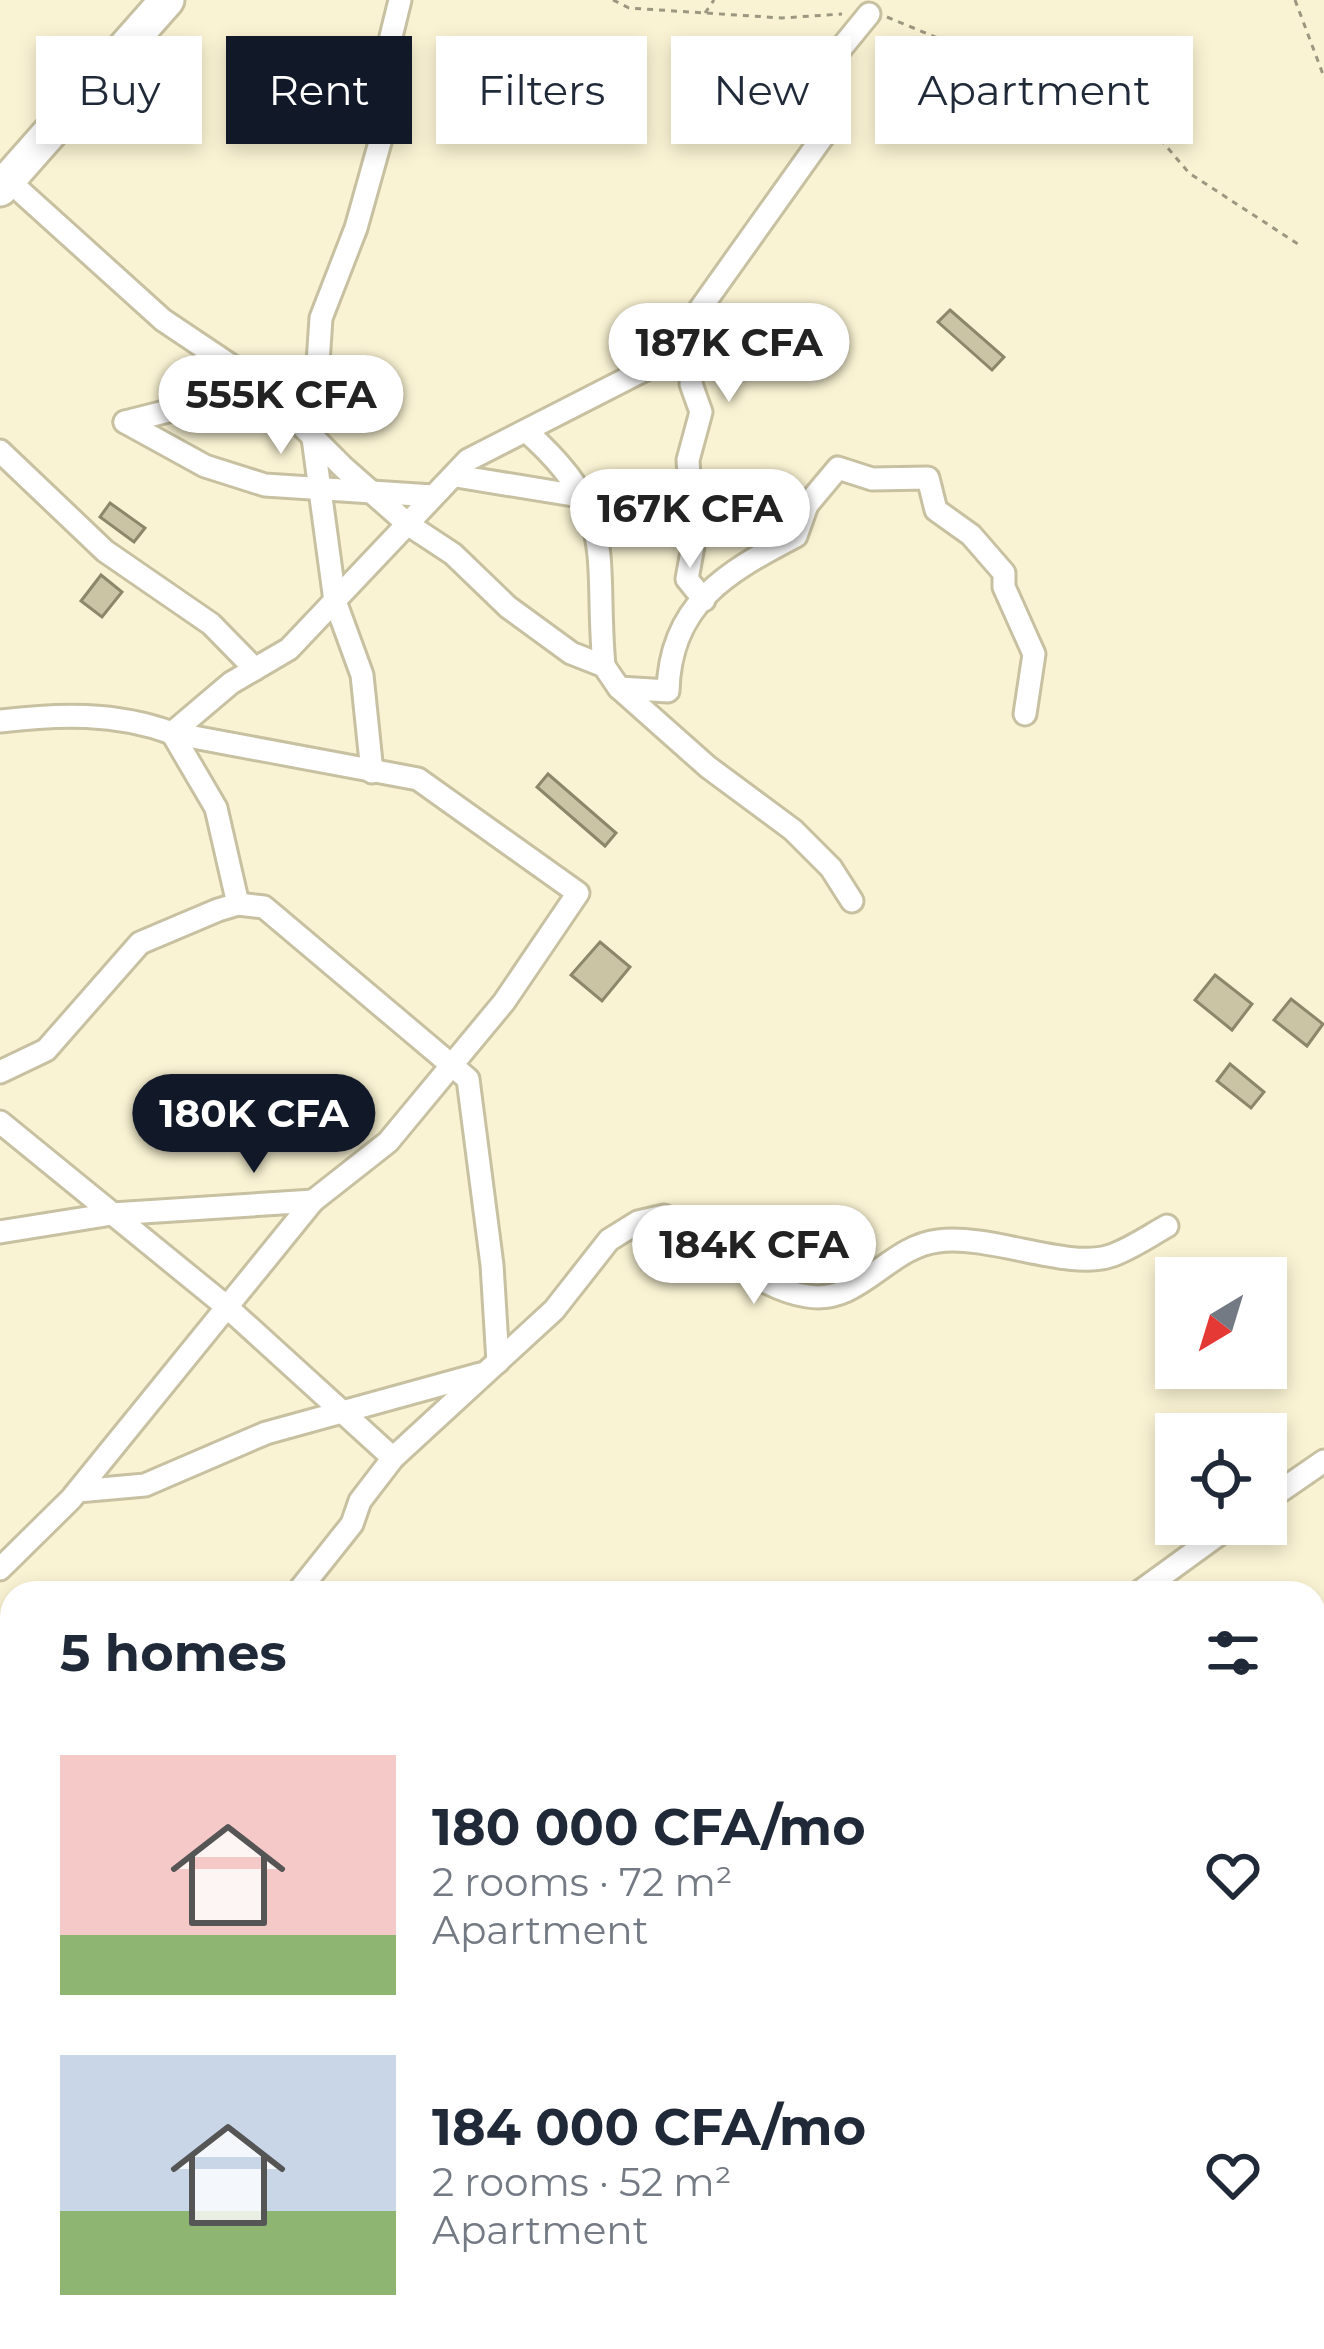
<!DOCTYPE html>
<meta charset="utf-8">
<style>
:root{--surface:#fff;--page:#f6f6f7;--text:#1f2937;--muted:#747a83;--accent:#111827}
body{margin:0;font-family:Montserrat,sans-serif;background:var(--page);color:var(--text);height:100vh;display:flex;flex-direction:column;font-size:45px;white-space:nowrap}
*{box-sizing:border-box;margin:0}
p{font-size:39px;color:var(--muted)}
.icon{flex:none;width:66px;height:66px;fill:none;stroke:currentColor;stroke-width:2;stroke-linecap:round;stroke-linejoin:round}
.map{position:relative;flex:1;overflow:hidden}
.drawer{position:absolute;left:0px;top:1581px;width:1326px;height:768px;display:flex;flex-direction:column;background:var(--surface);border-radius:36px 36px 0 0;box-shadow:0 6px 18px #0003}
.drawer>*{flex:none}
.hud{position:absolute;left:36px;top:36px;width:1254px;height:108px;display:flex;gap:24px}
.needle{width:78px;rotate:218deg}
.buttons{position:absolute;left:1155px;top:1257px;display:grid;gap:24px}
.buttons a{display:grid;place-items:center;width:132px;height:132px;border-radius:0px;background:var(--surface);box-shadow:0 6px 18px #0003;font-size:60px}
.price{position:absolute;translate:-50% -102px;padding:0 27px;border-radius:42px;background:#fff;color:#222;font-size:39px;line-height:78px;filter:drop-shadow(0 3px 6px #0008)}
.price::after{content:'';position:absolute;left:50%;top:72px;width:36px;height:27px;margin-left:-18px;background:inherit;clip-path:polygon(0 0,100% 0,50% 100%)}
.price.selected{background:var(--accent);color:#fff}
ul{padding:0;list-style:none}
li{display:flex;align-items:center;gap:36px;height:300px;padding:0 60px}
li span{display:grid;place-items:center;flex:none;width:336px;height:240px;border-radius:0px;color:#555}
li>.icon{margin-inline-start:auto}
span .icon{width:144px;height:144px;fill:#fffc;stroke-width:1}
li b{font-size:51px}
h2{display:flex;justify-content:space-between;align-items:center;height:144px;padding:0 60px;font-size:51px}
.chip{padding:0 42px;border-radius:0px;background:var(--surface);box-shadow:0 6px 18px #0003;font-size:42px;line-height:108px}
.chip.selected{background:var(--accent);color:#fff}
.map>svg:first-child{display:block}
.building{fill:#cac3a4;stroke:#8d876a;stroke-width:3}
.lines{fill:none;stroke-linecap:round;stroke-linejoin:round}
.minor-casing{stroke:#c7c0a1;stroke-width:27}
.highway-casing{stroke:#c7c0a1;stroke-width:39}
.path{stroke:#9c9780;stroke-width:3;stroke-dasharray:6 6;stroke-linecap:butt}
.minor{stroke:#fff;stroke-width:21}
.highway{stroke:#fff;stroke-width:33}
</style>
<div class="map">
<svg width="1324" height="2349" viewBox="0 0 1324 2349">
<rect width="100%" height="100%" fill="#faf3d3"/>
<!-- building -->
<g class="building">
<polygon points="950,310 1004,357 992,370 938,322"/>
<polygon points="110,503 145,528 134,542 100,517"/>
<polygon points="101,575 122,592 102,617 81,601"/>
<polygon points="548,774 616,833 605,846 537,787"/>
<polygon points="600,942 630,967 602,1001 571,975"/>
<polygon points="1215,975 1252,1004 1232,1030 1195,1000"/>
<polygon points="1291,999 1323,1024 1307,1046 1274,1020"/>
<polygon points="1230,1064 1264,1092 1251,1108 1217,1081"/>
</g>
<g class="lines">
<defs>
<g id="minor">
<polyline points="8,180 163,320 263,387 344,468 409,525 453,554 508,607 571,653 604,666 619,688 708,767 793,830 831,868 852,901"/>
<polyline points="695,316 691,384 701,412 688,460 693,546 687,579 704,600"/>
<polyline points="125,422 205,466 265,485 433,496"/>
<polyline points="125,422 263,387"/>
<path d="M526,431c94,83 68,123 78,235"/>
<polyline points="0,451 105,551 211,624 255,669"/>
<polyline points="456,476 573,495 693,497 745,488 807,505 838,468 872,479 928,478 936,510 971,535 1004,573 1004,587 1034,654 1025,714"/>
<path d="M619,688l49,3c2,-87 59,-119 128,-155l11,-31"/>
<path d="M0,721c59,-7 115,-9 172,12l59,-50 58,-34 179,-189 182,-93 45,-51 129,-181 13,-25 -8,-47 40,-49"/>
<polyline points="172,733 418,779 578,893 504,1002 388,1142 313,1201"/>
<polyline points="172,733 216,808 238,904"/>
<polyline points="372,772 362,675 335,601 313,438 321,318 356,228 396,85 388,49 400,0"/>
<polyline points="0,1072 46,1050 140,943 218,910 238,904 264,907 468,1079 492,1265 498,1362"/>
<polyline points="0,1122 227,1307 393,1458"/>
<polyline points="0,1232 112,1214 313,1201 71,1499 0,1569"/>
<polyline points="78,1491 145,1485 266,1433 480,1374"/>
<polyline points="1266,1501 1324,1461"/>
<path d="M297,1593l55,-69 8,-23 33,-43 161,-148 55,-70 29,-18 26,-6c46,24 91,72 143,80 53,9 80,-49 131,-55 53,-7 129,29 172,15 19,-6 39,-20 57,-30"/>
<polyline points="1138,1593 1233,1524"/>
<polyline points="0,1794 12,1794"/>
<polyline points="0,1956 12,1942"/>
<polyline points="1314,2044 1324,2035"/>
<polyline points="0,2064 12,2074"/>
<polyline points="0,2311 12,2304"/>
<polyline points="309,2337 322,2349"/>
<polyline points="199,2349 210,2337"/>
<polyline points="486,2349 498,2337"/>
</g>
<polyline id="highway" points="0,189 167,0"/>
</defs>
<!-- minor casing -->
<use href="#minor" class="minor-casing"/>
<!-- highway casing -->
<use href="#highway" class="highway-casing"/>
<!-- path -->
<g class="path">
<polyline points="613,0 629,8 782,18 842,14"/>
<polyline points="1295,0 1324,77"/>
<polyline points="705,13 714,0"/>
<polyline points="887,17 1128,117 1161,140 1189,173 1301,246"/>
<polyline points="1314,2273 1324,2284"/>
</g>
<!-- minor -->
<use href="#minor" class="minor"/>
<!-- highway -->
<use href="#highway" class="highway"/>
</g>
</svg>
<div class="buttons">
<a><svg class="needle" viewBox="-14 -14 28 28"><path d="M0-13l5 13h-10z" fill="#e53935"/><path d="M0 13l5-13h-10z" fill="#747a83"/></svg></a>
<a><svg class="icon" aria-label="locate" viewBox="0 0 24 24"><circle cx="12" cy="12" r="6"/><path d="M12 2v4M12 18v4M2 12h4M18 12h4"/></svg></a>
</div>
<b class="price" style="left:729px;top:405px">187K CFA</b>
<b class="price" style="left:281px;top:457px">555K CFA</b>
<b class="price" style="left:690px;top:571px">167K CFA</b>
<b class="price selected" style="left:254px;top:1176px">180K CFA</b>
<b class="price" style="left:754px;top:1307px">184K CFA</b>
<div class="hud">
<a class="chip">Buy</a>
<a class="chip selected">Rent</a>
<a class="chip">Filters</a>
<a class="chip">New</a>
<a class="chip">Apartment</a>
</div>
<section class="drawer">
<h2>5 homes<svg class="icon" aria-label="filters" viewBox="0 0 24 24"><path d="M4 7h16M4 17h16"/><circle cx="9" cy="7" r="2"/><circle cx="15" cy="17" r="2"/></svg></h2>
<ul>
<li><span style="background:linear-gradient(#f6c9c9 75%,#8fb573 0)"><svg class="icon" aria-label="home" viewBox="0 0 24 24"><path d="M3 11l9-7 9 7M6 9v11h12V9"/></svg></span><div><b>180 000 CFA/mo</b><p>2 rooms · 72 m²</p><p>Apartment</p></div><svg class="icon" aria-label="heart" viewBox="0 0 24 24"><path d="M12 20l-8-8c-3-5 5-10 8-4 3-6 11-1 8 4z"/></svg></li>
<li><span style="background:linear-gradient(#c9d6e8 65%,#8fb573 0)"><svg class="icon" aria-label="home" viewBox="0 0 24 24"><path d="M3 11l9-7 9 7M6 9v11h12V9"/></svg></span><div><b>184 000 CFA/mo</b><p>2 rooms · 52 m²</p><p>Apartment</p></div><svg class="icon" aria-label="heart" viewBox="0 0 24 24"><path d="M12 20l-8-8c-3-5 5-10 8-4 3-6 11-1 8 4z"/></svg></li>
</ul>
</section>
</div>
